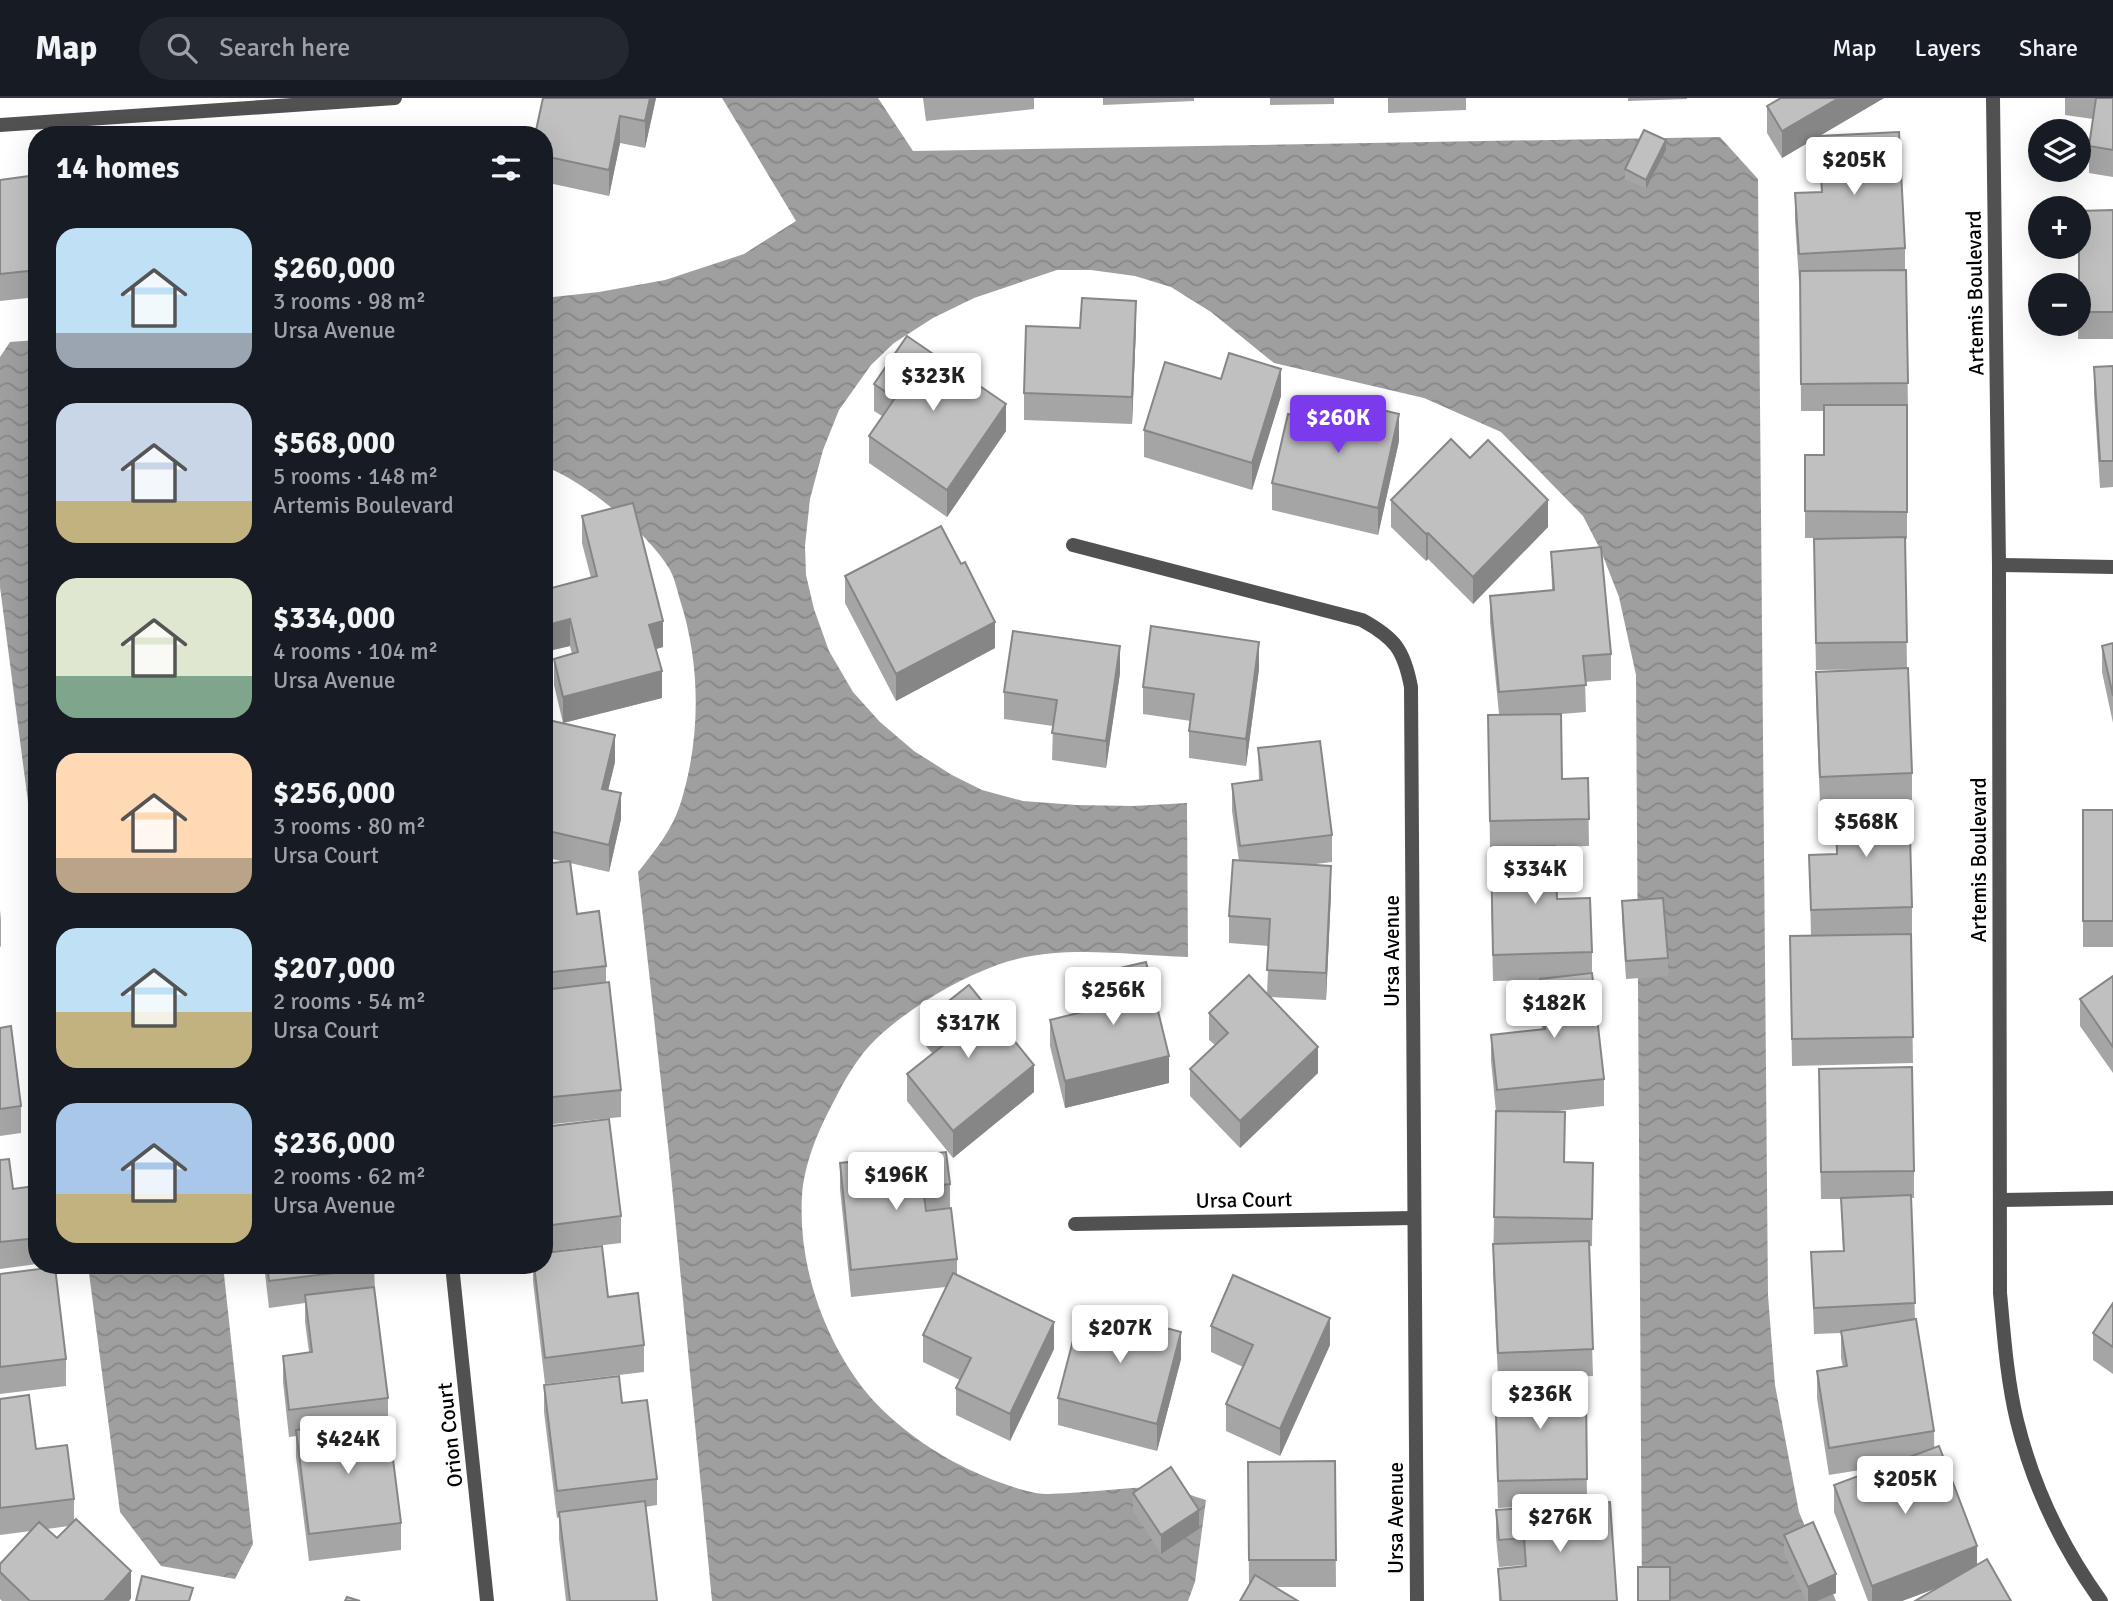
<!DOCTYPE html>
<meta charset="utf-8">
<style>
:root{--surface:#171b24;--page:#242831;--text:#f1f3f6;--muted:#9ea1a6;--line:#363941;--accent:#7c3aed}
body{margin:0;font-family:Signika,sans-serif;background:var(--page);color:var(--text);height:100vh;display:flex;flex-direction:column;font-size:26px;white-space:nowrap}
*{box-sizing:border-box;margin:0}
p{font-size:23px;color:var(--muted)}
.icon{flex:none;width:38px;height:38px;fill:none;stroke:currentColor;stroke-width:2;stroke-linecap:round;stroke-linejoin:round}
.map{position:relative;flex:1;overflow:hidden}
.details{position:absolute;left:28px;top:28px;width:525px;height:1148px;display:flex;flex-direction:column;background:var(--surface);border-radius:28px;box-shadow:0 7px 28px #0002}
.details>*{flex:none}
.controls{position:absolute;left:2028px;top:21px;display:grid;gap:14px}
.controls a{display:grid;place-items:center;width:63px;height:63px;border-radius:50%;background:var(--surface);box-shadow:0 7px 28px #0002;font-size:35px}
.price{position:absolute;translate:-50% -60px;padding:0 16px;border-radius:7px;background:#fff;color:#222;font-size:23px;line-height:46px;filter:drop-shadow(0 2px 4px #0008)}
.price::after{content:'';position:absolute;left:50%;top:42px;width:21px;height:16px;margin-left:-10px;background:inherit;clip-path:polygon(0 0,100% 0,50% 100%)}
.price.current{background:var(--accent);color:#fff}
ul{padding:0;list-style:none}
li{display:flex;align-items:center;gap:21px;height:175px;padding:0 28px}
li span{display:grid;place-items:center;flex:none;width:196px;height:140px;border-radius:21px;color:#555}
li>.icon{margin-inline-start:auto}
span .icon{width:84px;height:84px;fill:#fffc;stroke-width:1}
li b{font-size:30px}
h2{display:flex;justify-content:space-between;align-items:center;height:84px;padding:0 28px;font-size:30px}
header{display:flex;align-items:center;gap:42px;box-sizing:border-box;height:98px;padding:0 35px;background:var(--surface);border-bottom:2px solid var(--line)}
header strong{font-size:33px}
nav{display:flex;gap:38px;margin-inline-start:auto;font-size:24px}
.search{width:490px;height:63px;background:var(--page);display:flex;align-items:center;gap:18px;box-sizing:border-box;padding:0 24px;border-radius:38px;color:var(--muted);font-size:26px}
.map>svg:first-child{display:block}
.water{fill:url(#water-waves)}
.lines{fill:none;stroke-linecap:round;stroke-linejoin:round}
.minor{stroke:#515151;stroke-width:14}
.wall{fill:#a5a5a5;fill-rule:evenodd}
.shaded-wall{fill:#868686}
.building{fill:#c0c0c0;stroke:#868686;stroke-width:2}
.labels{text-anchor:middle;stroke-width:7;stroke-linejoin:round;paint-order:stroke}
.street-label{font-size:21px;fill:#000;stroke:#fff}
</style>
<header>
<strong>Map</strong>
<div class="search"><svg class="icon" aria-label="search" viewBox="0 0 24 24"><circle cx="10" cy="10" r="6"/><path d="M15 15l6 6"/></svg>Search here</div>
<nav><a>Map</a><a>Layers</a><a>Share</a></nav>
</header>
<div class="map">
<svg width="2113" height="1503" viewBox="0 0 2113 1503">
<defs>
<pattern id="water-waves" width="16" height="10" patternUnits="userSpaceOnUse" patternTransform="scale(1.75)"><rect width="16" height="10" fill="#9f9f9f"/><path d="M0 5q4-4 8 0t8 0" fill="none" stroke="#878787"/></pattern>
</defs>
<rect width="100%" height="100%" fill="#fff"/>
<!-- water -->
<g class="water">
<path d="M722,0h156l35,53 807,-14 38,42 10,1116 7,90 24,127 37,89h-194l-6,-926 -17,-78 -18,-46 -18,-35 -82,-84 -77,-34 -150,-35 -63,-51 -40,-25 -36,-11 -44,-6h-34l-83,28 -41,20 -39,25 -23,22 -32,45 -16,40 -13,49 -5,47 1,29 8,34 15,42 24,41 27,30 34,29 38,24 30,15 41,11 53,4 57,1 54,-3 1,154c-62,-2 -131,-14 -191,8 -43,16 -88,43 -121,74 -18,17 -32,42 -43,64 -15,28 -29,61 -31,93 -4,67 20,138 60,191 23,30 60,58 94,76 23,12 67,31 93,31 28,-1 55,-4 83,-6 8,0 18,-2 27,-2 15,2 33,10 47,14l-11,82 -7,19h-476l-43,-446 -31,-283c16,-20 34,-42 42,-67 21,-66 21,-140 0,-205 -3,-10 -5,-21 -10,-30 -22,-38 -85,-88 -126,-104v-168l55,-6 66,-12 79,-26 52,-33z"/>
<polygon points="37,242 37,773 0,489 0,259 10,244"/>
<polygon points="88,1167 223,1167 253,1446 235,1481 161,1468 120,1414"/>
</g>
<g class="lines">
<!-- minor -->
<g class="minor">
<path d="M1993,0l6,467 1,728c4,43 7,87 17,128 16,65 45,126 84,180"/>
<polyline points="0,27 395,0"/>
<path d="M1073,447l289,75c33,18 42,30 49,67l6,914"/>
<polyline points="1999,467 2113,469"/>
<polyline points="2000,1102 2113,1100"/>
<polyline points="1075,1126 1414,1120"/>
<polyline points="452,1167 487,1503"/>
</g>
</g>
<!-- wall -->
<g class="wall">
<polygon points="656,0 645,50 620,45 609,98 544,84 544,37"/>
<polygon points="923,0 1034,0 1034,11 926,23"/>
<polygon points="1103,0 1194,0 1194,3 1103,7"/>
<polygon points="1270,0 1334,0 1334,6 1270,7"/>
<polygon points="1388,0 1466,0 1466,12 1388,15"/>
<polygon points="1628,0 1687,0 1687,1 1628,3"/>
<polygon points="1884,0 1782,60 1767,35 1767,8"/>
<polygon points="2065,0 2113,0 2113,79 2089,75 2089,48 2093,21 2065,17"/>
<polygon points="1819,38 1905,150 1905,172 1906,172 1908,312 1907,312 1907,441 1905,441 1907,570 1912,675 1912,702 1879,703 1912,809 1912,836 1911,836 1913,965 1792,968 1790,838 1811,838 1809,757 1836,756 1836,705 1820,706 1816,601 1816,574 1903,571 1816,572 1814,468 1830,440 1805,440 1805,357 1824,357 1824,313 1801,313 1800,183 1799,183 1795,122 1795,95 1821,94"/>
<polygon points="1666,52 1646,91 1625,81 1625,71"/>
<polygon points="37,77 37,199 0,203 0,82"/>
<polygon points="2113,112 2113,241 2078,241 2079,187"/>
<polygon points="1136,229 1132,326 1024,322 1024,295 1080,230"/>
<polygon points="2113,268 2113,389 2100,390 2094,296 2094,269"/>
<polygon points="1221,281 1281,298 1252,392 1144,359 1144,332"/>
<polygon points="874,286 1006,333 947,419 869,365 869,338 882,318 874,313"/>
<polygon points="1399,343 1378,437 1272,412 1272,385"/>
<polygon points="1470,360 1548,429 1473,506 1428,461 1426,463 1391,429 1391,402"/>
<polygon points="582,418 663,549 656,551 662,600 563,625 554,587 554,561 572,556 570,548 544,554 544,492 591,480 582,445"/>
<polygon points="1551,454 1611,556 1611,582 1585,584 1586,614 1561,616 1562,681 1588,680 1589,748 1555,749 1557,801 1592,854 1592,875 1604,981 1604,1008 1549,1014 1565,1064 1593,1065 1592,1148 1589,1148 1593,1278 1560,1279 1561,1296 1586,1295 1587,1405 1617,1503 1499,1503 1498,1471 1524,1469 1524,1467 1499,1469 1496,1439 1496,1412 1547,1408 1498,1410 1495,1307 1495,1280 1498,1280 1493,1173 1496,1014 1491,963 1491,937 1542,931 1540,908 1540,882 1493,883 1490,750 1488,617 1499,616 1490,524 1490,498 1552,492"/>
<polygon points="845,478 995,550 896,603 845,505"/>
<polygon points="2113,545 2113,625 2102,574 2102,548"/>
<polygon points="1259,571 1246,668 1189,660 1189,633 1191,623 1143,616 1143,589"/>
<polygon points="1120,575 1106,670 1052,662 1053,628 1004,621 1004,594"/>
<polygon points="544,621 615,664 608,692 621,721 609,774 570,765 577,816 606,868 606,885 621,992 621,1019 544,1027 544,766 565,764 544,759"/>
<polygon points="1258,650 1332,737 1332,764 1308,767 1331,795 1326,902 1270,899 1318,975 1240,1050 1190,998 1190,971 1215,947 1209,942 1209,915 1267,896 1269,848 1229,845 1229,818 1239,763 1232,713 1232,686 1259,683"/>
<rect x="2083" y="712" width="30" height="137"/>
<polygon points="1622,803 1668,860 1668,878 1626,881 1622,822"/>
<polygon points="0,812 1,822 1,848 0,849"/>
<polygon points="1094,876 1169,985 1065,1010 1050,948 1050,922 1096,910 1094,903"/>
<polygon points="2113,878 2113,975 2080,928 2080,901"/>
<polygon points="926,921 1034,994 953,1060 907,1003 907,976 932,955 926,948"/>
<polygon points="0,930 21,1008 21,1035 0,1038"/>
<polygon points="1819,998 1914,1073 1914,1100 1911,1100 1915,1221 1934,1333 1937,1490 1902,1503 1868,1503 1834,1414 1834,1387 1885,1368 1829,1377 1817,1300 1817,1273 1843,1269 1841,1260 1841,1235 1814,1236 1811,1154 1843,1153 1841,1101 1821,1101"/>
<polygon points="544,1029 621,1118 621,1145 544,1154"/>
<polygon points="0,1062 13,1091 37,1092 37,1166 0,1171"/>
<polygon points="840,1065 950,1086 950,1110 957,1161 957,1177 1054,1251 1010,1343 956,1317 956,1290 960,1282 923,1264 923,1237 946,1189 851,1199 840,1091"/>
<polygon points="264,1167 374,1167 375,1194 388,1300 388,1321 401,1425 401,1452 309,1463 296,1359 296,1338 289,1339 283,1284 283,1258 309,1254 305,1224 305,1205 269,1210"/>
<polygon points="533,1167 544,1167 608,1199 644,1247 644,1274 545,1286 533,1183"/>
<polygon points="0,1176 66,1261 66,1288 0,1296"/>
<polygon points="2113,1205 2113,1276 2093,1262 2093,1235"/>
<polygon points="1211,1228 1330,1247 1280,1358 1226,1333 1226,1306 1243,1269 1211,1254"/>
<polygon points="1181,1261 1157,1353 1058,1327 1058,1300"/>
<polygon points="544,1287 622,1305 657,1381 657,1407 645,1409 657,1503 566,1503 559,1441 559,1419 557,1420 544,1314"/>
<path d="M0,1301l74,100v22l57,77 -2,3h-127l-2,-2v-35l31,-33 -31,4zM69,1428l-12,12 -10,-9z"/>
<polygon points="1335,1363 1336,1489 1275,1489 1249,1488 1248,1364"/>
<polygon points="1133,1395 1199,1431 1161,1456 1133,1413"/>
<polygon points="1784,1437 1836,1495 1817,1503 1806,1503 1784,1455"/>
</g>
<!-- shaded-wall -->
<g class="shaded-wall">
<polygon points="650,0 656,0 645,50 645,23"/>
<polygon points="1839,0 1884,0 1782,60 1782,33"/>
<polygon points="620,18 620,45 609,98 609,72"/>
<polygon points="1666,42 1666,52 1646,91 1646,82"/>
<polygon points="1136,203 1136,229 1132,326 1132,299"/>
<polygon points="1281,271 1281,298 1252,392 1252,365"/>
<polygon points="1006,306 1006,333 947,419 947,392"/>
<polygon points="1399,316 1399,343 1378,437 1378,410"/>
<polygon points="1548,402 1548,429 1473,506 1473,479"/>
<polygon points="1428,435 1428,461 1426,463 1426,436"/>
<polygon points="570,521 570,548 544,554 544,528"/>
<polygon points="663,523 663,549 649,553 649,527"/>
<polygon points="995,524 995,550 896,603 896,576"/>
<polygon points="1259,544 1259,571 1246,668 1246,641"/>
<polygon points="1120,548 1120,575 1106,670 1106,643"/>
<polygon points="662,573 662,600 563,625 563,599"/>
<polygon points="615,637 615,664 602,717 602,691"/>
<polygon points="621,695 621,721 609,774 609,747"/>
<polygon points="1331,768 1331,795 1326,902 1326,875"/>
<polygon points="1318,949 1318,975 1240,1050 1240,1023"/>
<polygon points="1169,958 1169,985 1065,1010 1065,983"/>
<polygon points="1034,967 1034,994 953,1060 953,1033"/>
<polygon points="1330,1220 1330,1247 1280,1358 1280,1331"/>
<polygon points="1054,1224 1054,1251 1010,1343 1010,1316"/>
<polygon points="1181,1234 1181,1261 1157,1353 1157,1326"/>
<polygon points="1199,1412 1199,1431 1161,1456 1161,1437"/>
<polygon points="1977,1448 1977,1475 1902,1503 1872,1503 1872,1488"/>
<polygon points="131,1473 131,1500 129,1503 104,1503"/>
<polygon points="1836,1476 1836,1495 1817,1503 1808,1503 1808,1489"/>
</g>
<!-- building -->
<g class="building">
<polygon points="543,0 650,0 645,23 620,18 609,72 544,58 544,37 535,37"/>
<polygon points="1781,0 1839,0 1782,33 1767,8"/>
<polygon points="2096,0 2113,0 2113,52 2089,48"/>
<polygon points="1644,32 1666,42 1646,82 1625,71"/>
<polygon points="1899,34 1905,150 1799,156 1795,95 1822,94 1819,38"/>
<polygon points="37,77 37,172 0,176 0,82"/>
<polygon points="2113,112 2113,214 2079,214 2079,113"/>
<polygon points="1906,172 1908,285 1801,286 1800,173"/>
<polygon points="1082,200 1136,203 1132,299 1024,295 1026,228 1080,230"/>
<polygon points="907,238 1006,306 947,392 869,338 895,300 874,286"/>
<polygon points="1229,255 1281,271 1252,365 1144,332 1165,264 1221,281"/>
<polygon points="2113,268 2113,363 2100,363 2094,269"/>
<polygon points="1348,304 1399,316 1378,410 1272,385 1288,316 1342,329"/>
<polygon points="1824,307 1907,307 1907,414 1805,413 1805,357 1824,357"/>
<polygon points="1451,341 1470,360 1488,342 1548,402 1473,479 1428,435 1426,436 1391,402"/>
<polygon points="633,405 663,523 649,527 662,573 563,599 554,561 578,554 570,521 544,528 544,492 597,478 582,418"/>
<polygon points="941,428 961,466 965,464 995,524 896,576 845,478"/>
<polygon points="1905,439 1907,544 1816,545 1814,441"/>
<polygon points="1601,449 1611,556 1583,558 1586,587 1499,594 1490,498 1554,492 1551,454"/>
<polygon points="1151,528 1259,544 1246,641 1189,633 1194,596 1143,589"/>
<polygon points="1013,533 1120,548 1106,643 1052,635 1057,602 1004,594"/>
<polygon points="2113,545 2113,598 2102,548"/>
<polygon points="1908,570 1912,675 1820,679 1816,574"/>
<polygon points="1561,616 1562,681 1588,680 1589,721 1490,723 1488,617"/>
<polygon points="544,621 615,637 602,691 621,695 609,747 544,732"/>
<polygon points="1320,643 1332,737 1240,748 1232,686 1262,682 1258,650"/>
<polygon points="1909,702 1912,809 1811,812 1809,757 1837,756 1836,705"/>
<rect x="2083" y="712" width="30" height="111"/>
<polygon points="1555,748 1557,801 1590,800 1592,854 1493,857 1491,749"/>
<polygon points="1233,762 1331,768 1326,875 1267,872 1270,821 1229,818"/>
<polygon points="570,763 577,816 599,813 606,868 544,875 544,766"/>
<polygon points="1663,800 1668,860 1626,863 1622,803"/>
<polygon points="1911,836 1913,939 1792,941 1790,838"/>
<polygon points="1146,864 1169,958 1065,983 1050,922 1102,909 1094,876"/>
<polygon points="1592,875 1604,981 1497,992 1491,937 1545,931 1540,881"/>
<polygon points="1249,877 1318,949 1240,1023 1190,971 1228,935 1209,915"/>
<polygon points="2113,878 2113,949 2080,901"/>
<polygon points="609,884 621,992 544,1000 544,892"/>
<polygon points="969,887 1034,967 953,1033 907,976 946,945 926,921"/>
<polygon points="11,928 21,1008 0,1011 0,930"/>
<polygon points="1912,969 1914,1073 1821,1074 1819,971"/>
<polygon points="1496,1013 1565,1014 1564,1064 1593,1065 1592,1121 1494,1119"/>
<polygon points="609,1021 621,1118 544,1128 544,1029"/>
<polygon points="946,1054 950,1086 923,1089 926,1113 951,1110 957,1161 851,1172 840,1065"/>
<polygon points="9,1061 13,1091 36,1088 37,1140 0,1144 0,1062"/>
<polygon points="1911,1097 1915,1205 1814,1210 1811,1154 1844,1153 1841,1100"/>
<polygon points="1589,1143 1593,1251 1498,1255 1493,1146"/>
<polygon points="602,1148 608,1199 638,1195 644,1247 545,1260 534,1167 544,1167 544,1155"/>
<polygon points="267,1167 374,1167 375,1170 269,1183"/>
<polygon points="55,1169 66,1261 0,1269 0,1176"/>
<polygon points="953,1175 1054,1224 1010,1316 956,1290 971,1260 923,1237"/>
<polygon points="1233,1177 1330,1220 1280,1331 1226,1306 1253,1247 1211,1228"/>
<polygon points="374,1189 388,1300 289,1312 283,1258 312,1254 305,1197"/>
<polygon points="2113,1205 2113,1249 2093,1235"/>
<polygon points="1082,1208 1181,1234 1157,1326 1058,1300"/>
<polygon points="1916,1221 1934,1333 1829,1350 1817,1273 1847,1268 1841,1233"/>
<polygon points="619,1278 622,1305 647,1302 657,1381 557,1393 544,1287"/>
<polygon points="1560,1279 1561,1296 1586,1295 1587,1381 1498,1383 1495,1280"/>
<polygon points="29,1297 36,1351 67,1347 74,1401 0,1410 0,1301"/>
<polygon points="388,1321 401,1425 309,1436 296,1332"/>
<polygon points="1939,1348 1977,1448 1872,1488 1834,1387"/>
<polygon points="1335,1363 1336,1462 1249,1462 1248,1364"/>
<polygon points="1171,1369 1199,1412 1161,1437 1133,1395"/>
<polygon points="645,1403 657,1503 570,1503 559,1414"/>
<polygon points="1610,1404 1617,1503 1501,1503 1498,1471 1526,1468 1524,1440 1499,1442 1496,1412"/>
<polygon points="76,1421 131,1473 104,1503 30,1503 0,1474 0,1466 39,1424 57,1440"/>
<polygon points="1813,1424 1836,1476 1808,1489 1784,1437"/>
<polygon points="1987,1461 2011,1503 1915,1503"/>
<rect x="1638" y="1469" width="32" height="34"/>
<polygon points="1255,1477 1298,1503 1240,1503"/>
<polygon points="142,1478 193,1490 189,1503 136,1503"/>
<polygon points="347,1499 360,1503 345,1503"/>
</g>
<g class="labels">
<!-- street labels -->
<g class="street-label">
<text transform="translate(1975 195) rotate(-91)" y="7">Artemis Boulevard</text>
<text transform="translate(1979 762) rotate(-90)" y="7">Artemis Boulevard</text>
<text transform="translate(1392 853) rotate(-90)" y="7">Ursa Avenue</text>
<text transform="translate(1244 1102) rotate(-1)" y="7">Ursa Court</text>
<text transform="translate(450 1337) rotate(-96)" y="7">Orion Court</text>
<text transform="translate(1396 1420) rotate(-90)" y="7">Ursa Avenue</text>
</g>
</g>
</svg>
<div class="controls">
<a><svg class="icon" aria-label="layers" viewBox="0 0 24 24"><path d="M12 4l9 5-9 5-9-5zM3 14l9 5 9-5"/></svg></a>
<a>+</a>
<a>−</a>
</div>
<b class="price" style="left:1854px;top:99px">$205K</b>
<b class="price" style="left:933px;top:315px">$323K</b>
<b class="price current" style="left:1338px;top:357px">$260K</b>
<b class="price" style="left:1866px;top:761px">$568K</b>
<b class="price" style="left:1535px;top:808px">$334K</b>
<b class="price" style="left:1113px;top:929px">$256K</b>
<b class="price" style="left:1554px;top:942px">$182K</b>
<b class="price" style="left:968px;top:962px">$317K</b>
<b class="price" style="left:896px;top:1114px">$196K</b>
<b class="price" style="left:1120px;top:1267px">$207K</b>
<b class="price" style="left:1540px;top:1333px">$236K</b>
<b class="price" style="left:348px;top:1378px">$424K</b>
<b class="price" style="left:1905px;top:1418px">$205K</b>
<b class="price" style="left:1560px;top:1456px">$276K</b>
<section class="details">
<h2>14 homes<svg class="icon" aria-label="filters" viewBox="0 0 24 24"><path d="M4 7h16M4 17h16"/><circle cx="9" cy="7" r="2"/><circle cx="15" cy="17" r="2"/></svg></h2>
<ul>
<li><span style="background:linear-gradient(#bfe0f5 75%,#9aa5b1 0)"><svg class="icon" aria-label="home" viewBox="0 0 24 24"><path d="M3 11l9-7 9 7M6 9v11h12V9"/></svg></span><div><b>$260,000</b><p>3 rooms · 98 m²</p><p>Ursa Avenue</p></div></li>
<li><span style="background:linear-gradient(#c9d6e8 70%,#c2b280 0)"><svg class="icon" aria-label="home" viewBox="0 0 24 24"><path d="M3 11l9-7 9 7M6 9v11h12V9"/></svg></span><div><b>$568,000</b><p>5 rooms · 148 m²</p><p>Artemis Boulevard</p></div></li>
<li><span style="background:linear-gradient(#dfe7d0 70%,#7fa58c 0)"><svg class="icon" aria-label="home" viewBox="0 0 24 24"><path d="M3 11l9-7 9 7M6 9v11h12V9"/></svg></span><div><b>$334,000</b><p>4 rooms · 104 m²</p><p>Ursa Avenue</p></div></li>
<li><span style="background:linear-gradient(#ffd9b3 75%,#b9a48a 0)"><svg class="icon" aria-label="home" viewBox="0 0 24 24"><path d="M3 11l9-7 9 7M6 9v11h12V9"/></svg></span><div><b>$256,000</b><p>3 rooms · 80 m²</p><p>Ursa Court</p></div></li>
<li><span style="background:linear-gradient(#bfe0f5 60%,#c2b280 0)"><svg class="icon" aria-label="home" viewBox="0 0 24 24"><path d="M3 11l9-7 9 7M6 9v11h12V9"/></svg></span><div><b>$207,000</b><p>2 rooms · 54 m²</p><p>Ursa Court</p></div></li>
<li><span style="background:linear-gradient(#a9c7e8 65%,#c2b280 0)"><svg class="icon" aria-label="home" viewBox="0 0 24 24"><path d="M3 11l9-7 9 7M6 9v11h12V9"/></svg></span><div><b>$236,000</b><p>2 rooms · 62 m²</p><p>Ursa Avenue</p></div></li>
</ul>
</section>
</div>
